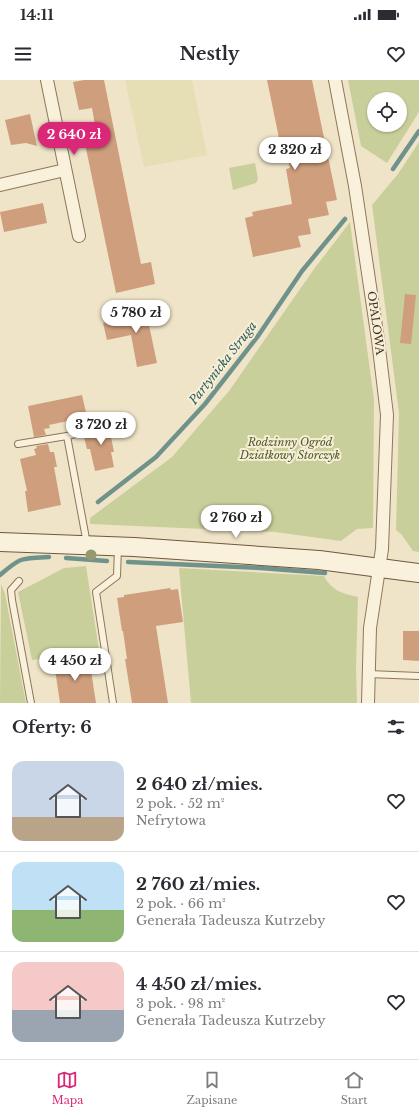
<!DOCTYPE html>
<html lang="pl">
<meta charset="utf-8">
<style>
:root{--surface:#fff;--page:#f2f2f3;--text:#2b2b33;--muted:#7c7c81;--line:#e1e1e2;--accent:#db2777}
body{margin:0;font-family:"Libre Baskerville",serif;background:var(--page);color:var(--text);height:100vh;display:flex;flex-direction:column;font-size:15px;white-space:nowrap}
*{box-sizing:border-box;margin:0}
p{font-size:13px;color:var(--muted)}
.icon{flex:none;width:22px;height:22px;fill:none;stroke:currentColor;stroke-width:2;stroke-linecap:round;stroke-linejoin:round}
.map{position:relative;height:623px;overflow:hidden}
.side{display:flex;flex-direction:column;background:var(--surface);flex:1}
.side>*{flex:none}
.controls{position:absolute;left:367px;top:12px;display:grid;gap:8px}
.controls a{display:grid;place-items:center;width:40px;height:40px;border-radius:50%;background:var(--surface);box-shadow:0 1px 3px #0004;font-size:20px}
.price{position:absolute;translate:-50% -34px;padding:0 9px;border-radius:14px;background:#fff;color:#222;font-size:13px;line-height:26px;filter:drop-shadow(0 1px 2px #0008)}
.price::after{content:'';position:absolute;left:50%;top:24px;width:12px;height:9px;margin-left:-6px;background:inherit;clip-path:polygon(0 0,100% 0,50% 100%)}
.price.on{background:var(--accent);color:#fff}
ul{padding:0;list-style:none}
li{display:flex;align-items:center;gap:12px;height:100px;padding:0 12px}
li+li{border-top:1px solid var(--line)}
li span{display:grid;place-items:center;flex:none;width:112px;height:80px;border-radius:12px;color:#555}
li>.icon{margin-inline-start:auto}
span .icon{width:48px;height:48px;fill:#fffc;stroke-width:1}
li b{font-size:17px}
h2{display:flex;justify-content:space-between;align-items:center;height:48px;padding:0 12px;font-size:17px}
.status{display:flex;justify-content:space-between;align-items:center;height:28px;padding:0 20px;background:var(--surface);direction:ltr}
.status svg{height:11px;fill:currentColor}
header{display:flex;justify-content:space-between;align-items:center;height:52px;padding:0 12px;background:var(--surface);font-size:18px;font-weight:700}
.menu{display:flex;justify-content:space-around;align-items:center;height:56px;border-top:1px solid var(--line);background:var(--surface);font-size:11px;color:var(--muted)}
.menu a{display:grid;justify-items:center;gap:2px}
.menu .on{color:var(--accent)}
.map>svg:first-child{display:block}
.farmland{fill:#e6deb5}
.green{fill:#c9cf9b;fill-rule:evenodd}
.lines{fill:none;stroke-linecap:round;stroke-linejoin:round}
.stream{stroke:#6f938a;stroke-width:4.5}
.building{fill:#cf9f7d}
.lane-casing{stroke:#8d765c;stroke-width:8}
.street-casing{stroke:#8d765c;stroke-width:14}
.secondary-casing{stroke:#6f573f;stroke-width:20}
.lane{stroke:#faf1dc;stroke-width:6}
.street{stroke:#faf1dc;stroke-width:12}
.secondary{stroke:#faf1dc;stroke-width:18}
.tree{fill:#96986f}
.labels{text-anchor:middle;stroke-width:4;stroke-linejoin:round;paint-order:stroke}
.street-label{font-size:11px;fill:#3d2e20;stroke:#f7eed8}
.park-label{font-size:11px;font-style:italic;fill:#4d5a26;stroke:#f7eed8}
.water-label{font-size:12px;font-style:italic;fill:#2f5d5a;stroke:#f7eed8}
</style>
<div class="status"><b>14:11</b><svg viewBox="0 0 49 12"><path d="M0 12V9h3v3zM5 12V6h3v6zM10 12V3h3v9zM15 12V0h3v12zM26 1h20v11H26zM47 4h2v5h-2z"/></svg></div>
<header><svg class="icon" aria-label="menu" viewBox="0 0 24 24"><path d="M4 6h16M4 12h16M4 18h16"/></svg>Nestly<svg class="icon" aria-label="heart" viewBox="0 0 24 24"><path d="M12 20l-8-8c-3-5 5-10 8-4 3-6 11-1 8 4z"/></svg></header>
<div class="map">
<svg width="419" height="623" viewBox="0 0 419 623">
<rect width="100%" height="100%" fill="#f0e4c8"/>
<!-- farmland -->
<polygon class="farmland" points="125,0 192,0 207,75 144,87"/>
<!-- green -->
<g class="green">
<path d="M348,0h71v32l-32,51 -26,-17zM374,19h26v26h-26z"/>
<polygon points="419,62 419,472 413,471 401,454 396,450 399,333 372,125 398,94"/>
<polygon points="255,83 258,99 256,103 233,110 229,88"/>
<polygon points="350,142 374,320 373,448 357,449 341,461 275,452 90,444 90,438 172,377 229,311 314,189"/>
<polygon points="86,486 99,570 32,580 18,512 64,488"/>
<path d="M179,488l145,8c7,14 19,18 34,21l-2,72 1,34h-166z"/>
<polygon points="1,504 5,514 26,623 0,623"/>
</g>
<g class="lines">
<!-- stream -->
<g class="stream">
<polyline points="393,89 419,51"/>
<polyline points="98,422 156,377 205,324 258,256 302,191 345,139"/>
<polyline points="66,478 107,481"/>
<polyline points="128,482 260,488 325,493"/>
<path d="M0,495c21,-18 21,-17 49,-18"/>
</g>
</g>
<!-- building -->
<g class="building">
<polygon points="84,0 104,0 141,184 151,182 155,204 116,213 83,54 96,51 92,28 79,30 73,2"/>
<polygon points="267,0 312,0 337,120 326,122 329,135 308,139 311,154 298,156 301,167 253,177 245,138 253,136 252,132 292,124 286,89 290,88 287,73 284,57 279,58"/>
<polygon points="30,34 37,66 26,63 11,65 5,40"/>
<polygon points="43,123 47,143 4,152 0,132"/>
<polygon points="405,214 416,215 411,264 400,263"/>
<polygon points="157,229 160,243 149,245 157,283 137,287 131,255 107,260 103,243 135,236 134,233"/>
<polygon points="82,315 87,337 49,345 50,348 44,349 46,355 34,357 28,326"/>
<polygon points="110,341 113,356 111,357 114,372 111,372 114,387 95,391 90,369 87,369 84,357 92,355 93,350 90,347 82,347"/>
<polygon points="48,364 50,372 54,372 57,387 54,387 61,425 28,432 25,411 27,411 20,379 36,375 34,369 37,368 36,366"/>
<polygon points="170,508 171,510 178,509 183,542 156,546 168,623 132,623 125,579 127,579 123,551 122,551 117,518 124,517 124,515"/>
<polygon points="403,551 419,551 419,581 403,580"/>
<polygon points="87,578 88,585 90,584 96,623 60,623 54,583"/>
</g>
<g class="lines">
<defs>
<g id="lane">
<polyline points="67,356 89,351"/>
<polyline points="18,364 67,356 87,464"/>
<polyline points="19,501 11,510 12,520 31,623"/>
<polyline points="368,594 419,596"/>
<polyline points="113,623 96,512 117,496 118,468"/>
</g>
<g id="street">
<polyline points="47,0 79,156"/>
<polyline points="335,0 355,106 378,260 387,335 382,469 370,548 368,623"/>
<polyline points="0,105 65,90"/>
</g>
<polyline id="secondary" points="0,462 134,467 319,480 419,493"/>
</defs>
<!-- lane casing -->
<use href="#lane" class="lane-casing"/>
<!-- street casing -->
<use href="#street" class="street-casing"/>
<!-- secondary casing -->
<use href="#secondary" class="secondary-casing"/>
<!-- lane -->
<use href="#lane" class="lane"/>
<!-- street -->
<use href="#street" class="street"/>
<!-- secondary -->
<use href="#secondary" class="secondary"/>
</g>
<!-- trees -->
<circle class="tree" cx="91" cy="475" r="5.5"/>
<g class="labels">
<!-- street labels -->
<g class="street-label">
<text transform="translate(376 243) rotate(82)" y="4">OPALOWA</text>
</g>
<!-- park labels -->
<g class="park-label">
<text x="290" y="366">Rodzinny Ogród<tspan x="290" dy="13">Działkowy Storczyk</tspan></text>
</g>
<!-- water labels -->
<g class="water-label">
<text transform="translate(223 283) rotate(-52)" y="4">Partynicka Struga</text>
</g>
</g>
</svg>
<div class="controls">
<a><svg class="icon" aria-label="locate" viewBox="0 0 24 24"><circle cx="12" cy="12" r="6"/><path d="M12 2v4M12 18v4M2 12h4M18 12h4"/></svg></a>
</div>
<b class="price on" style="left:74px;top:76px">2 640 zł</b>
<b class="price" style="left:295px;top:91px">2 320 zł</b>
<b class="price" style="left:136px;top:254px">5 780 zł</b>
<b class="price" style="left:101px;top:366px">3 720 zł</b>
<b class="price" style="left:236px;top:459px">2 760 zł</b>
<b class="price" style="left:75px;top:602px">4 450 zł</b>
</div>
<section class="side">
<h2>Oferty: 6<svg class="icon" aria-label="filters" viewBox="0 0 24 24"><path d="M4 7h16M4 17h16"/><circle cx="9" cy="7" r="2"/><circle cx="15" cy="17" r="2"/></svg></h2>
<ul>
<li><span style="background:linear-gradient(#c9d6e8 70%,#b9a48a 0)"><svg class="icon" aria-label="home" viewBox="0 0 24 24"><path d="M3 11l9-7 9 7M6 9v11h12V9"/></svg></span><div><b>2 640 zł/mies.</b><p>2 pok. · 52 m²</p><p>Nefrytowa</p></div><svg class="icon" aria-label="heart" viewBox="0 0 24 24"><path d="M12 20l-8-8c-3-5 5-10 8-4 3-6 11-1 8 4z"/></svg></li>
<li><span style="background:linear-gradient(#bfe0f5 60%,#8fb573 0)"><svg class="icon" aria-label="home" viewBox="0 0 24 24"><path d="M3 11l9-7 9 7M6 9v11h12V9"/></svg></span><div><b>2 760 zł/mies.</b><p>2 pok. · 66 m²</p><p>Generała Tadeusza Kutrzeby</p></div><svg class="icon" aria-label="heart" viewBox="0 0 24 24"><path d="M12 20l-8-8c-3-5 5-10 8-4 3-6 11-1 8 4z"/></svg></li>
<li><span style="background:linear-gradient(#f6c9c9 60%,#9aa5b1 0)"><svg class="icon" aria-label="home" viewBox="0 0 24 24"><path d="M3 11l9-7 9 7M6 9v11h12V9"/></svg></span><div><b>4 450 zł/mies.</b><p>3 pok. · 98 m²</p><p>Generała Tadeusza Kutrzeby</p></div><svg class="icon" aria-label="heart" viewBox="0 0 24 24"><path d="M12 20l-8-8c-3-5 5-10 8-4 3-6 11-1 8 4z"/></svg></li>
</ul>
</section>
<nav class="menu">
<a class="on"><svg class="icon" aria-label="map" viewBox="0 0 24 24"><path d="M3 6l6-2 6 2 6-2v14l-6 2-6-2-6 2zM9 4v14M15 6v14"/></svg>Mapa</a>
<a><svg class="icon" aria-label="saved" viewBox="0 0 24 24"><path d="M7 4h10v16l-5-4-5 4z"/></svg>Zapisane</a>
<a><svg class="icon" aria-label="home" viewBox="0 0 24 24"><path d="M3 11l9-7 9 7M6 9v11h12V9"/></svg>Start</a>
</nav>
